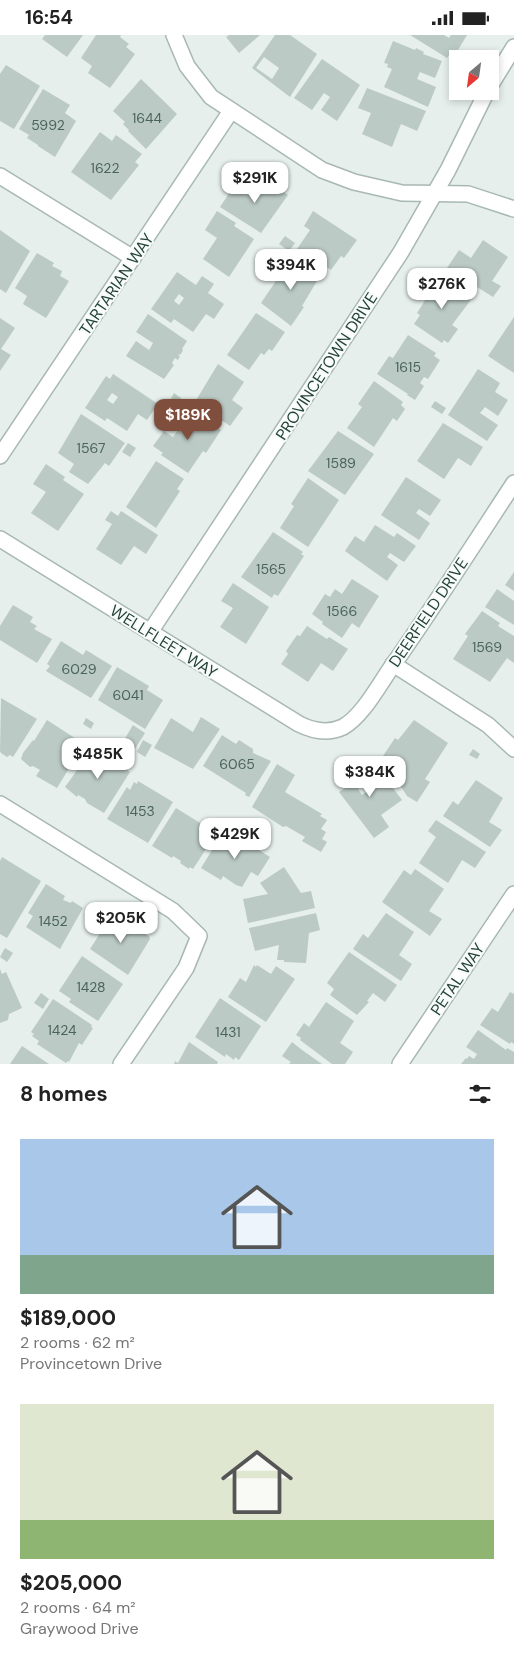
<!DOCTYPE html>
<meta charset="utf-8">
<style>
:root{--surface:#fff;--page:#f2f2f2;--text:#222;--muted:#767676;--accent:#804e3d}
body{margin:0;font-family:"DM Sans",sans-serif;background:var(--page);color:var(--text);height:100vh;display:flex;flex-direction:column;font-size:19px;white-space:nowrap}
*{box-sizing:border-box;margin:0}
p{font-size:16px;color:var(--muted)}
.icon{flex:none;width:28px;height:28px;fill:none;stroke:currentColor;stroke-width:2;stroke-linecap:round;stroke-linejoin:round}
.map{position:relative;height:1029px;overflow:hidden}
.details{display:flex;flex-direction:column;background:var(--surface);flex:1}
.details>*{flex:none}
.needle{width:32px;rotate:209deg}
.tools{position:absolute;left:449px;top:15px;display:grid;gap:10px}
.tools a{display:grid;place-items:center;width:50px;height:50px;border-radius:0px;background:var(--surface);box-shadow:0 2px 8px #0003;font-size:25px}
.price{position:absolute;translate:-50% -42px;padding:0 11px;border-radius:10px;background:#fff;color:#222;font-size:16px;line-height:32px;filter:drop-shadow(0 1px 2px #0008)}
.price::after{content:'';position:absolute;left:50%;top:30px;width:15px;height:11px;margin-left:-8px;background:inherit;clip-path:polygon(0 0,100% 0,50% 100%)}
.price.selected{background:var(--accent);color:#fff}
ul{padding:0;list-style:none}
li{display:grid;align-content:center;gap:10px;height:265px;padding:0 20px}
li span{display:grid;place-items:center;height:155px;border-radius:0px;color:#555}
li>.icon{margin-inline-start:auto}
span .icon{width:90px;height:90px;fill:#fffc;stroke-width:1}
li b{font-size:21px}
h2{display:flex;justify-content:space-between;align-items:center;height:60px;padding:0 20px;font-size:21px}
.status{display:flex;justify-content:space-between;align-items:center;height:35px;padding:0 25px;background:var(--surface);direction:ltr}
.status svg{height:14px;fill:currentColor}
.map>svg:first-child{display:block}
.building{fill:#bbcac4;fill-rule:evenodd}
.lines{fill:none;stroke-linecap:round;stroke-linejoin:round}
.minor-casing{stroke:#a8b8b2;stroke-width:18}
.minor{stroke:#fff;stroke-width:15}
.labels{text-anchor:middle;stroke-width:4;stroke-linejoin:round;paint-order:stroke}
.number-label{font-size:14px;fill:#4a645c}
.street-label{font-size:16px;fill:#24423a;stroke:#f7fbf9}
</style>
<div class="status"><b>16:54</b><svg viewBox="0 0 49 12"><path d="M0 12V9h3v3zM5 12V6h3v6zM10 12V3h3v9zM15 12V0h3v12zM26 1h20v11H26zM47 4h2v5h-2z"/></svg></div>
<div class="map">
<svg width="514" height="1029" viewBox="0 0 514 1029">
<rect width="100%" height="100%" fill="#e6efeb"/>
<!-- building -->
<g class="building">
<polygon points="45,0 83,0 67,22 42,4"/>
<polygon points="96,0 121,0 120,2 129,9 126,12 135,19 110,53 88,38 92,31 81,23"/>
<polygon points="229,0 260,0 239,18 226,2"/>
<path d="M275,0h15l27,19 -27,43 -38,-29zM264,22l15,11 -7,11 -16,-11z"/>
<polygon points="410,0 444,0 449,3 451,0 467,0 455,20 451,17 447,23"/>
<polygon points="393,6 415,15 416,13 424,17 423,19 442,26 435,43 420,37 417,44 436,52 428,72 384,52 392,34 387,32 388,29 384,28"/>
<polygon points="322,24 360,50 337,86 321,75 330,62 324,58 312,75 294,63"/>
<polygon points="6,30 40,51 14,94 0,86 0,39"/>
<polygon points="141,44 177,79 146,114 128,96 129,95 123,89 125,87 113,76"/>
<polygon points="367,53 426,76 417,96 401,89 392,112 362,99 371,78 358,73"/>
<polygon points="43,54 70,70 65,78 76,86 55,122 38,111 38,110 27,103 29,100 19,94"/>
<polygon points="100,97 112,106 116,100 142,119 135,127 139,130 111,165 71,137"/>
<polygon points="261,142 288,160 261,198 220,172 234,151 248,160"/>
<polygon points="217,176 236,188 234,191 254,204 229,242 203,224 217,203 205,195"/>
<polygon points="313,176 357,205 344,223 341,221 331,235 323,229 320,234 295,217 310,195 304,191"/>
<polygon points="0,195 30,216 6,258 0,254"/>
<polygon points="285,201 295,208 289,216 279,209"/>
<polygon points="483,205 508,222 492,246 501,251 493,262 447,233 459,215 471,223"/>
<polygon points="37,218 54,228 52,231 62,236 60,241 69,246 46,283 23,269 27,261 15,253"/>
<polygon points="292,222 320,241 302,271 304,272 291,291 261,268"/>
<path d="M177,237l19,13 6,-9 12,8 -6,9 16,11 -10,15 -8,-5 -13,18 -19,-13 -3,4 -20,-14zM179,259l5,4 -5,7 -5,-4z"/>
<polygon points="441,240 473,262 452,290 458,294 448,308 444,305 442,308 414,289 420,280 417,278"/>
<polygon points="256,278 285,297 272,316 269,314 264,320 261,318 249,335 227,320"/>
<polygon points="148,279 187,306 182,314 183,315 181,319 178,320 180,321 178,325 175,323 172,328 174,330 164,344 126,321 136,306 149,315 153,308 136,297"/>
<polygon points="514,282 514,338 488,321"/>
<polygon points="0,283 15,293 1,314 11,320 0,336"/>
<polygon points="408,300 436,318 434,321 440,325 428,344 424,342 420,348 424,351 415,365 407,360 408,359 377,339 389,321 393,323"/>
<polygon points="218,329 244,347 232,365 243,373 230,391 195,367"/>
<polygon points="478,334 500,348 495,357 508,365 498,381 485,372 480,378 498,390 487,406 448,380"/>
<path d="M113,339l45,30 -11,16 -9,-6 -11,17 -20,-13 -2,3 -20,-13 21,-32 4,3zM112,358l6,4 -5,7 -6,-4z"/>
<polygon points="374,346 403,367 401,370 405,374 397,386 393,383 374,412 347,393 362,372 358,369"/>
<polygon points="174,358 181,363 176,371 169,367"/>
<polygon points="435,366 446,373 442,379 431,372"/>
<polygon points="192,375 221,395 206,418 203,416 188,438 161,420 163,418 153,411 164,396 173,402 180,392 176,388 184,376 188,380"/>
<polygon points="81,379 125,408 109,431 105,428 88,449 69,437 74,429 58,418"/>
<polygon points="443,388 483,412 471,431 458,423 444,444 417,426"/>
<polygon points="338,396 374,419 345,460 308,436"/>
<polygon points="128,408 136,413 130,422 122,417"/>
<polygon points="156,426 184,444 177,454 180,456 156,493 126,472"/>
<polygon points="46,429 65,442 63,445 84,459 58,496 31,478 46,457 33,449"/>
<polygon points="406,442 441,465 430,481 419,474 416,478 430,488 419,505 381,480"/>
<polygon points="308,443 339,465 308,512 280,493 294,471 291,469"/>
<polygon points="111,476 118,481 121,476 158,500 146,519 134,511 121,530 96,514 112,489 105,485"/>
<polygon points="375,490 394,502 397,498 416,511 404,527 390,518 387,522 398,530 387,546 345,516 355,501 364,507"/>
<polygon points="273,497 303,517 301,519 304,521 278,561 274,559 272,563 241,542"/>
<polygon points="514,537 514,556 505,550"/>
<polygon points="352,544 379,561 359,593 352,588 342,603 322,589 323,587 312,579 325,559 330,562 335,554 342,559"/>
<polygon points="233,548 269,572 246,609 220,592 233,573 221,566"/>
<polygon points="497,554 514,566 514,590 485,572"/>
<polygon points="13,570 33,582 30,587 37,591 34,594 52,604 37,628 0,605 0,591"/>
<polygon points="482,576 500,588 498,591 514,601 514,628 507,623 490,647 453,624 468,601 465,599"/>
<polygon points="307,591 327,604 329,602 348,614 333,636 321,628 308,647 281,629 288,619 286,616 297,600 300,601"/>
<polygon points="61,606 83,620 86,615 112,631 91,663 46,636 50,631 47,629"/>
<polygon points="117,632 149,651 147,655 163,665 145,694 98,665"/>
<polygon points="1,663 37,684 13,722 10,720 7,722 1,718 0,716"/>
<polygon points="201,682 220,694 193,734 154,713 171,683 193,697"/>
<polygon points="86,683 94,688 91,694 83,689"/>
<polygon points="47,685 84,709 57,753 36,741 40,735 33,731 30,732 21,724 23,718 33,705 34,706"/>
<polygon points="414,685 448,708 425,744 430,747 417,767 407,761 400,750 406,740 399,736 401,733 383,721 395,703 398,705"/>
<polygon points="133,690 145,698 133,717 121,710"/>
<polygon points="222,700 236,709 239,705 253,714 253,718 271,726 249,762 245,760 246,758 203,731"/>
<polygon points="143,705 152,710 145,722 137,717"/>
<polygon points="106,712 114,718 110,724 130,737 104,778 87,768 85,764 78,760 77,762 65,752 93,713 102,719"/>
<polygon points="473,714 480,719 477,724 469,720"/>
<path d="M373,727l29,38 -21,15 8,12 -15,11 -35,-46 6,-4 -4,-4zM366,749l3,6 -7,5 -4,-6z"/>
<polygon points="277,729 295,740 285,757 322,779 320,781 327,785 321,794 326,797 322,804 327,807 321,817 302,806 305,802 286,791 283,792 252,772"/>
<polygon points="476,745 503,763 489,787 502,795 490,812 443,781 453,766 458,770"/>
<polygon points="138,746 173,767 148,808 107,784 127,752 130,755 134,747 137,749"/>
<polygon points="176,773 213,796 203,812 206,814 193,834 190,832 189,834 180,828 181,826 173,821 172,823 152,811"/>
<polygon points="436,785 486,817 475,833 462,825 448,848 419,828 436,802 428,796"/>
<polygon points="225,794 270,822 258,841 251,837 242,852 236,850 223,841 221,845 201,833"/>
<polygon points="2,822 41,846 7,903 0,899 0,826"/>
<polygon points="284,832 301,858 311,856 315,873 248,888 243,864 268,859 260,848"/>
<polygon points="415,834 444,854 429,876 442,884 430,901 382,867 404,835 411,840"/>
<polygon points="46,849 65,861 63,865 71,868 72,866 83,873 60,914 26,892 33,881 28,878"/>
<polygon points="316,878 320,895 309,898 306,928 284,927 284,925 277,925 279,910 255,916 249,893"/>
<polygon points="386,878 414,897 399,920 412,929 401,946 353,914 363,899 368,903"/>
<polygon points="116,881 129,887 128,889 149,901 150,904 128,940 90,914 108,886 111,888"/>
<polygon points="5,913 13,918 7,927 0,922"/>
<polygon points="349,917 397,950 385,967 373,958 367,966 369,967 357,980 330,960 334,954 327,948"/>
<polygon points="82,921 123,949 98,986 69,967 71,964 59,956"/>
<polygon points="254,930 256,932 257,930 271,939 276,931 295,944 266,987 228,962 240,943 246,947"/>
<polygon points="0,934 2,939 6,937 22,973 9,979 8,985 0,988"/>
<polygon points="510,957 514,959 514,1009 511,1007 510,1009 480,990 492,973 498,977"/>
<polygon points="41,958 49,964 43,974 34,968"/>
<polygon points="220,963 261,991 239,1025 235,1022 234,1025 226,1019 225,1022 195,1002"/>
<polygon points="53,964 92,990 91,992 93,993 82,1010 79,1008 69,1027 68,1026 66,1028 37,1009 39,1006 32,1001 34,999 31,997"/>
<polygon points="326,967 354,986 340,1008 353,1017 345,1029 332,1029 300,1005 301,1003 296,1000 304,988 309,992"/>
<polygon points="478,995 506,1015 507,1013 514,1017 514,1029 461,1029 466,1023 467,1024 469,1021 474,1024 477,1019 466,1012"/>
<polygon points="189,1007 218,1027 217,1029 174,1029 175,1026 178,1028"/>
<polygon points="292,1007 302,1015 322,1029 289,1029 291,1027 282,1021"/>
<polygon points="22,1011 49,1029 10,1029"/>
</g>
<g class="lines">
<defs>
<g id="minor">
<polyline points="174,0 187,31 211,62 322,135 354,147 402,158 468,159 514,174"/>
<polyline points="490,51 514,12"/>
<polyline points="0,141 133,223"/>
<polyline points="0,421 231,76"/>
<path d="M0,504l299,185c14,7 29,10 44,3 20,-11 37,-44 50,-62 42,-60 81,-121 121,-182"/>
<polyline points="150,597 401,217 448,135 487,56"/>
<polyline points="393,629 488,690 514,714"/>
<polyline points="0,769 173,876 199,901 186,933 121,1029"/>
<polyline points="400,1029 514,859"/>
</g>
</defs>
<!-- minor casing -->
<use href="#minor" class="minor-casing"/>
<!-- minor -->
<use href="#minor" class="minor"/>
</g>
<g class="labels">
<!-- number labels -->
<g class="number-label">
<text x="147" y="88">1644</text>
<text x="48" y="95">5992</text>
<text x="105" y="138">1622</text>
<text x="408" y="337">1615</text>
<text x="91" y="418">1567</text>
<text x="341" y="433">1589</text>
<text x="271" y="539">1565</text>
<text x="342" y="581">1566</text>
<text x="487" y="617">1569</text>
<text x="79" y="639">6029</text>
<text x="128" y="665">6041</text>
<text x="237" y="734">6065</text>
<text x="140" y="781">1453</text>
<text x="53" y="891">1452</text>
<text x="91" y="957">1428</text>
<text x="62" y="1000">1424</text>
<text x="228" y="1002">1431</text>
</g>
<!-- street labels -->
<g class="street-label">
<text transform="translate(116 249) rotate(-56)" y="6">TARTARIAN WAY</text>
<text transform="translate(326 331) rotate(-57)" y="6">PROVINCETOWN DRIVE</text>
<text transform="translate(428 577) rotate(-56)" y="6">DEERFIELD DRIVE</text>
<text transform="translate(164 606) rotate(32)" y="6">WELLFLEET WAY</text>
<text transform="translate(457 944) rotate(-56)" y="6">PETAL WAY</text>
</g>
</g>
</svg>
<div class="tools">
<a><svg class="needle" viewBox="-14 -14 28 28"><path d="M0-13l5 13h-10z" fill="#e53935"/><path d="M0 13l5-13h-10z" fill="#767676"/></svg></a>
</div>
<b class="price" style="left:255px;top:169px">$291K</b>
<b class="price" style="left:291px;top:256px">$394K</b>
<b class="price" style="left:442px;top:275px">$276K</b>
<b class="price selected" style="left:188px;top:406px">$189K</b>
<b class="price" style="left:98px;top:745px">$485K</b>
<b class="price" style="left:370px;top:763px">$384K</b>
<b class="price" style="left:235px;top:825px">$429K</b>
<b class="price" style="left:121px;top:909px">$205K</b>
</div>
<section class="details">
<h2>8 homes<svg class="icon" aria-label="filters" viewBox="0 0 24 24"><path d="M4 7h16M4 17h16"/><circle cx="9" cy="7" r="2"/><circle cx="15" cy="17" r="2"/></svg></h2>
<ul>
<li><span style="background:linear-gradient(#a9c7e8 75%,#7fa58c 0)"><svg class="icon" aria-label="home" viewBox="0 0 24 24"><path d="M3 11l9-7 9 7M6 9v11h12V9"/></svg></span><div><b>$189,000</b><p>2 rooms · 62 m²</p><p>Provincetown Drive</p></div></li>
<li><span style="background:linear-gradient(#dfe7d0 75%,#8fb573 0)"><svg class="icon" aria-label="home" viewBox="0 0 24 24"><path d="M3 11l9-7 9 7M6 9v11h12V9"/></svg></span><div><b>$205,000</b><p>2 rooms · 64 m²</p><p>Graywood Drive</p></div></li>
</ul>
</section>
